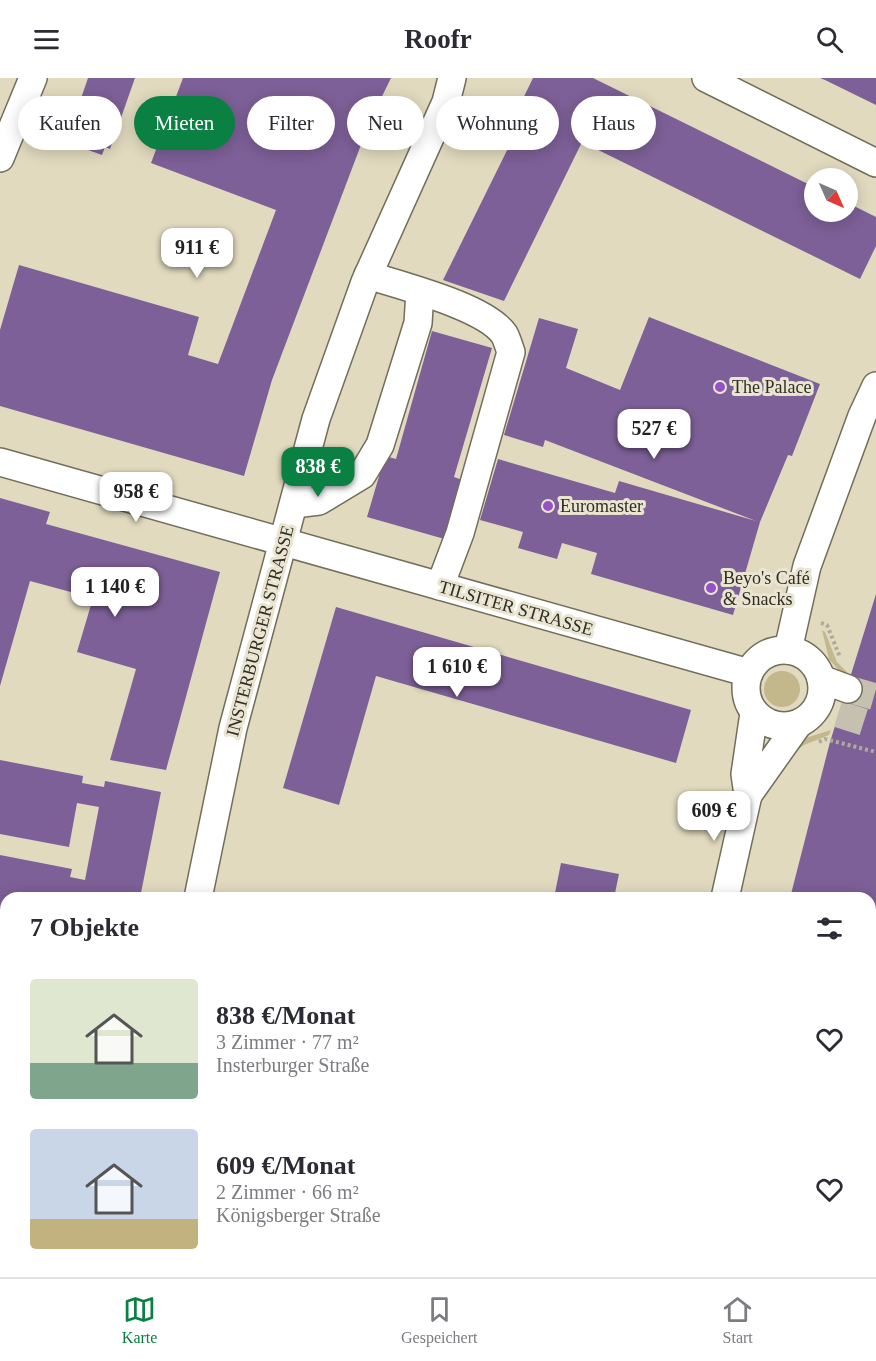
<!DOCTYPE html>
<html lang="de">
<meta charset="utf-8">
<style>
:root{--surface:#fff;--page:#f2f2f3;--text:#2b2b33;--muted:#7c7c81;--line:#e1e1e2;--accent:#0b8043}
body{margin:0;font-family:"Times New Roman",serif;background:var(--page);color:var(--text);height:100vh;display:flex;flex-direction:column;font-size:22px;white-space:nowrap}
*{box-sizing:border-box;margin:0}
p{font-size:20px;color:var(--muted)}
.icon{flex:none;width:33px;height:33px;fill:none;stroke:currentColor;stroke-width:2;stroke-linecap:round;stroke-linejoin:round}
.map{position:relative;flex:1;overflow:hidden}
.side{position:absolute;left:0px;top:814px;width:876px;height:386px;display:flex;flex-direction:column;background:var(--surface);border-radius:18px 18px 0 0;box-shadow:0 3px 15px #0003}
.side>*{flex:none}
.banner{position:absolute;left:18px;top:18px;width:840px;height:54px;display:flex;gap:12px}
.needle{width:39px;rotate:135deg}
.buttons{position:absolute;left:804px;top:90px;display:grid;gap:12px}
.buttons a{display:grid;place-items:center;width:54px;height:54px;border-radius:50%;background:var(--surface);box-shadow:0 3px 15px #0003;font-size:30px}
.price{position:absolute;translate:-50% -51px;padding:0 14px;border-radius:12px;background:#fff;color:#222;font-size:20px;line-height:39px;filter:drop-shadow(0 2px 3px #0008)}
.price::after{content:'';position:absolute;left:50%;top:36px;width:18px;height:14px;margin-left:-9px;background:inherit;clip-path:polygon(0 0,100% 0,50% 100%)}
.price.current{background:var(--accent);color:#fff}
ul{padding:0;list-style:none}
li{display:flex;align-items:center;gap:18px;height:150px;padding:0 30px}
li span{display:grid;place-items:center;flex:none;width:168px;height:120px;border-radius:6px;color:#555}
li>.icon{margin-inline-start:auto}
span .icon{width:72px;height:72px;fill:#fffc;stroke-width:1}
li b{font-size:26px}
h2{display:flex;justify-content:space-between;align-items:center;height:72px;padding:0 30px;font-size:26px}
.tag{padding:0 21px;border-radius:27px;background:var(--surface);box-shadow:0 3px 15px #0003;font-size:21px;line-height:54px}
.tag.current{background:var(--accent);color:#fff}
header{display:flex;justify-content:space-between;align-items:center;height:78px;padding:0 30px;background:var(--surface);font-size:27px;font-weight:600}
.tabs{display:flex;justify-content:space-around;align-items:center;height:84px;border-top:2px solid var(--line);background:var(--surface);font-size:16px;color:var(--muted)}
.tabs a{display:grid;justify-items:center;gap:3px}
.tabs .current{color:var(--accent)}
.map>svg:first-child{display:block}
.built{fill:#e1dabf;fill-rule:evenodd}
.green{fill:#c3b88c}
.building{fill:#7d6097}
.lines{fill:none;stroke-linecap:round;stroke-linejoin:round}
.minor-tunnel{stroke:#c5c0af;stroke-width:27;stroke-dasharray:27 14;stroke-linecap:butt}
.minor-casing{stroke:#726e5c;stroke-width:30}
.major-casing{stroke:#726e5c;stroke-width:36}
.path{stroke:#afab9b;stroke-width:4;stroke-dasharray:3 3;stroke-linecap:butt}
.minor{stroke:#fff;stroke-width:27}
.major{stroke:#fff;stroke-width:33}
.tram{stroke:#5d5a50;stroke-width:1.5}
.poi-dot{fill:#9552c7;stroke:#eae5d1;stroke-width:2}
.labels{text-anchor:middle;stroke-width:6;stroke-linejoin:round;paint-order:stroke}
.poi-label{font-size:18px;fill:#2f2d26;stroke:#eae5d1;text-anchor:start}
.street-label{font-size:18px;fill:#2f2d26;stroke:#eae5d1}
</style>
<header><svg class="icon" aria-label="menu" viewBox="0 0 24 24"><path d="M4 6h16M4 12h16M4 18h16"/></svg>Roofr<svg class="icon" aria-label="search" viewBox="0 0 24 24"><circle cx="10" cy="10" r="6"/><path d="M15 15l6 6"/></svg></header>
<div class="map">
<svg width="876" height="1199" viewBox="0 0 876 1199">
<rect width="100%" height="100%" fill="#eae5d1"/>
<!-- built -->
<g class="built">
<path d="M0,0h876v1178l-6,1v-359h-864v285l-6,-1zM814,100h34v34h-34z"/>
<polygon points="0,1179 6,1180 6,1194 137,1194 213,1199 0,1199"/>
</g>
<!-- green -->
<g class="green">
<polygon points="822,552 825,554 837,584 847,594 846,601 829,581"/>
<circle cx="782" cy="611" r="18"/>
<polygon points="831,652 829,657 804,667 788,679 799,662"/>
</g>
<!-- building -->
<g class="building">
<polygon points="88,0 135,0 110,71 105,69 102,77 66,64"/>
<polygon points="183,0 391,0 370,43 272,302 244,398 0,328 0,252 19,187 199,239 188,277 218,286 276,132 151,85"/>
<polygon points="533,0 593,0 814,109 814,134 848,134 848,125 876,139 876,168 860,201 582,64 504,223 443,202 525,36 517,33"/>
<polygon points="820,0 876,0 876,27 825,2"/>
<polygon points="649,239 820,306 792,378 788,377 760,444 733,537 591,496 597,475 562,465 557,481 518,470 523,454 480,442 498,381 615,415 619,403 756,443 545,362 543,369 504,357 539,240 578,251 566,290 620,312"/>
<polygon points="432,253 492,270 454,399 465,403 448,462 367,439 385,378 396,381"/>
<polygon points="0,420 50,434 46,446 220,494 166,692 110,682 136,591 77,574 93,520 30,503 0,608"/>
<polygon points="876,516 876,855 870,854 870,820 790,820 830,664"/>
<polygon points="336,529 691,632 676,685 376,598 339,727 283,710"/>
<polygon points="0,682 83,698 82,705 104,709 105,703 161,714 140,820 6,820 6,835 0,834 0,777 72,791 70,799 85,802 99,729 77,725 69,769 0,756"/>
<polygon points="561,785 619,796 614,820 554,820"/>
<rect x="0" y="938" width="6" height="70"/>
<polygon points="870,1039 876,1040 876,1110 870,1109"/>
</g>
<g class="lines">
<!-- minor-tunnel -->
<g class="minor-tunnel">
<polyline points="848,611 876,619"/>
<polyline points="838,636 876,648"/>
</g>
<defs>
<g id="minor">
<polyline points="706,0 876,85"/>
<polyline points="0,80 33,0"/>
<path d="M368,197c33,11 116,31 136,59 3,5 5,13 7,18l-51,181 -20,53"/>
<polyline points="0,384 749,595"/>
<polyline points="294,426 319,423 362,397 380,367 418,245 420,214"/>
<polyline points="788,572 807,488 862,338 876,308"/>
<circle cx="784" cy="610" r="38"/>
<polyline points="821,601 848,611"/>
<polyline points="754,635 745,696 748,717 799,645"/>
<polyline points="198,820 233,650 316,341 365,204 446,24 452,0"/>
<polyline points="725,820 748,717"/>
<polyline points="0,855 6,856"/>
<polyline points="0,1043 6,1043"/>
<polyline points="0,1104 6,1105"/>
</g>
<g id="major">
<polyline points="0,1152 6,1152"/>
<polyline points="610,1194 619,1199"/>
<polyline points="657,1194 732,1199"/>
</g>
</defs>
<!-- minor casing -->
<use href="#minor" class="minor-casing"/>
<!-- major casing -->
<use href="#major" class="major-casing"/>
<!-- path -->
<g class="path">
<polyline points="821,545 827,547 840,579"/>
<polyline points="819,664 825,661 876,674"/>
<polyline points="870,1185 876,1184"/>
</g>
<!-- minor -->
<use href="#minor" class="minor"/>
<!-- major -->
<use href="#major" class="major"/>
<!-- tram -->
<polyline class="tram" points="11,1194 90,1199"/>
</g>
<!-- markers -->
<g class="poi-dot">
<circle cx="720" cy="309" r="6"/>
<circle cx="548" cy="428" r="6"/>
<circle cx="711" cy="510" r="6"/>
</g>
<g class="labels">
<!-- poi labels -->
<g class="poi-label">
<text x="732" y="315">The Palace</text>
<text x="560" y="434">Euromaster</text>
<text x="723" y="506">Beyo's Café<tspan x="723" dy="21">&amp; Snacks</tspan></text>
</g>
<!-- street labels -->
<g class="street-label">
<text transform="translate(516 530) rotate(16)" y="6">TILSITER STRASSE</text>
<text transform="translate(260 553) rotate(-75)" y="6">INSTERBURGER STRASSE</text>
</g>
</g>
</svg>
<div class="buttons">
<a><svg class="needle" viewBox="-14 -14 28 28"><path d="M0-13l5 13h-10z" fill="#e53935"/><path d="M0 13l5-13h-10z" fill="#7c7c81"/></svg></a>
</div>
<b class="price" style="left:197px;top:201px">911 €</b>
<b class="price" style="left:654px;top:382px">527 €</b>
<b class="price current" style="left:318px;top:420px">838 €</b>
<b class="price" style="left:136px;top:445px">958 €</b>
<b class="price" style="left:115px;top:540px">1 140 €</b>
<b class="price" style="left:457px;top:620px">1 610 €</b>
<b class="price" style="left:714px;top:764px">609 €</b>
<div class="banner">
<a class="tag">Kaufen</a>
<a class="tag current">Mieten</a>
<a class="tag">Filter</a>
<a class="tag">Neu</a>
<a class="tag">Wohnung</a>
<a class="tag">Haus</a>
</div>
<section class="side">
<h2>7 Objekte<svg class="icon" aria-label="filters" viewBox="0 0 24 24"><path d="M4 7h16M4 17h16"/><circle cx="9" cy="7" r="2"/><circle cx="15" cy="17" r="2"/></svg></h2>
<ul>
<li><span style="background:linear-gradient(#dfe7d0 70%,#7fa58c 0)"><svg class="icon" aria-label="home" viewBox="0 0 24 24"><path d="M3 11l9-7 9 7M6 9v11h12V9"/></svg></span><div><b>838 €/Monat</b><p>3 Zimmer · 77 m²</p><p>Insterburger Straße</p></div><svg class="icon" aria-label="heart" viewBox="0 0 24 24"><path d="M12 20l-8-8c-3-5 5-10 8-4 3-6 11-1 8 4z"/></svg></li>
<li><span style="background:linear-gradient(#c9d6e8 75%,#c2b280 0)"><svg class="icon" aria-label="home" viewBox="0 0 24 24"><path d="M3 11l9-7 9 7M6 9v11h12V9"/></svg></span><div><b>609 €/Monat</b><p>2 Zimmer · 66 m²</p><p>Königsberger Straße</p></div><svg class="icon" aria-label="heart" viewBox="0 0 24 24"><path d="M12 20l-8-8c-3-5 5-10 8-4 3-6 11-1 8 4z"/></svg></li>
</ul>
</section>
</div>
<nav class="tabs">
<a class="current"><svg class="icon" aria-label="map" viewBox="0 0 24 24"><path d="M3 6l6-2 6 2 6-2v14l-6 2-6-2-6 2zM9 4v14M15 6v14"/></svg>Karte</a>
<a><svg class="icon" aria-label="saved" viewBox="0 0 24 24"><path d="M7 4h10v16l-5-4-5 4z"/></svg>Gespeichert</a>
<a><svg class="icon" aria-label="home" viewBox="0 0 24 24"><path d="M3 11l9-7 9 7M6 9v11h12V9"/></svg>Start</a>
</nav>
